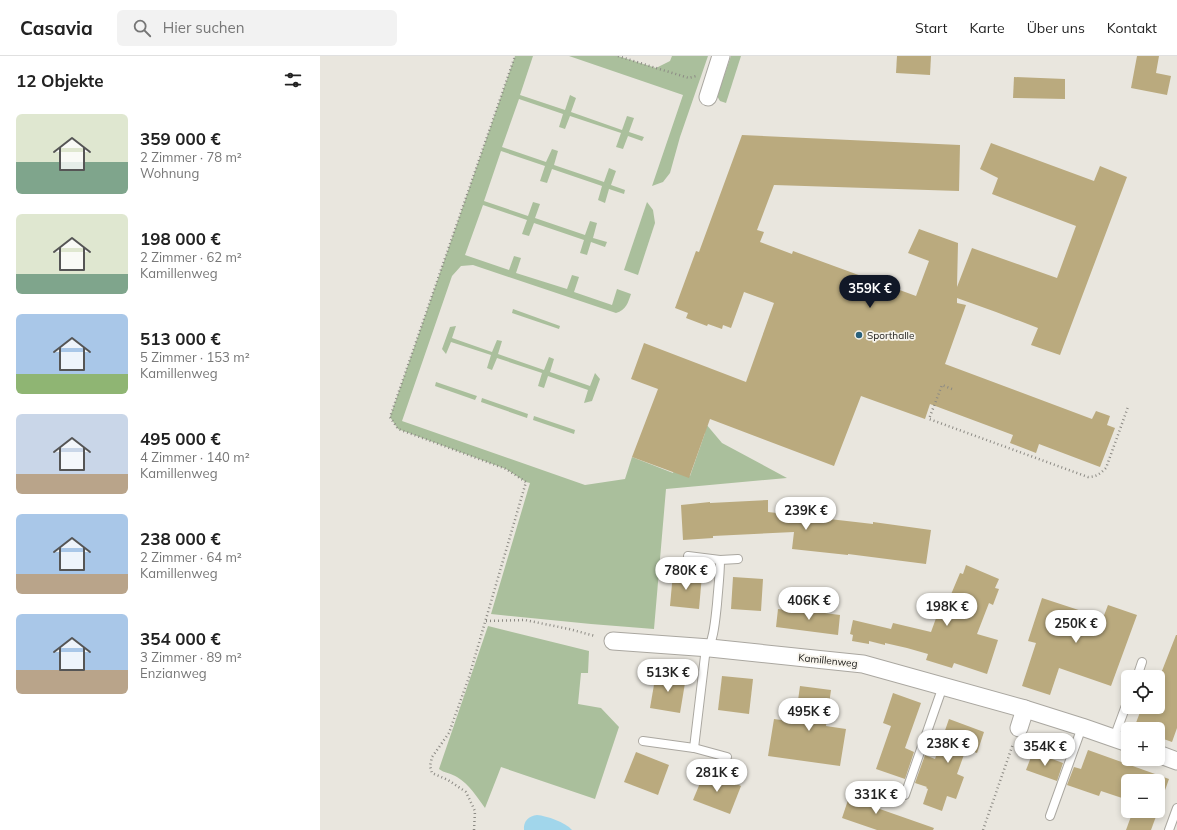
<!DOCTYPE html>
<html lang="de">
<meta charset="utf-8">
<style>
:root{--surface:#fff;--page:#f2f2f2;--text:#222;--muted:#767676;--line:#e0e0e0;--accent:#111827}
body{margin:0;font-family:Mulish,sans-serif;background:var(--page);color:var(--text);height:100vh;display:flex;flex-direction:column;font-size:15px;white-space:nowrap}
*{box-sizing:border-box;margin:0}
p{font-size:13px;color:var(--muted)}
.icon{flex:none;width:22px;height:22px;fill:none;stroke:currentColor;stroke-width:2;stroke-linecap:round;stroke-linejoin:round}
.map{position:relative;flex:1;overflow:hidden}
.details{display:flex;flex-direction:column;background:var(--surface);width:320px}
.details>*{flex:none}
.tools{position:absolute;left:801px;top:614px;display:grid;gap:8px}
.tools a{display:grid;place-items:center;width:44px;height:44px;border-radius:6px;background:var(--surface);box-shadow:0 2px 6px #0003;font-size:20px}
.price{position:absolute;translate:-50% -34px;padding:0 9px;border-radius:14px;background:#fff;color:#222;font-size:13px;line-height:26px;filter:drop-shadow(0 1px 2px #0008)}
.price::after{content:'';position:absolute;left:50%;top:24px;width:12px;height:9px;margin-left:-6px;background:inherit;clip-path:polygon(0 0,100% 0,50% 100%)}
.price.active{background:var(--accent);color:#fff}
ul{padding:0;list-style:none}
li{display:flex;align-items:center;gap:12px;height:100px;padding:0 16px}
li span{display:grid;place-items:center;flex:none;width:112px;height:80px;border-radius:6px;color:#555}
li>.icon{margin-inline-start:auto}
span .icon{width:48px;height:48px;fill:#fffc;stroke-width:1}
li b{font-size:17px}
h2{display:flex;justify-content:space-between;align-items:center;height:48px;padding:0 16px;font-size:17px}
header{display:flex;align-items:center;gap:24px;box-sizing:border-box;height:56px;padding:0 20px;background:var(--surface);border-bottom:1px solid var(--line)}
header strong{font-size:19px}
nav{display:flex;gap:22px;margin-inline-start:auto;font-size:14px}
.search{width:280px;height:36px;background:var(--page);display:flex;align-items:center;gap:10px;box-sizing:border-box;padding:0 14px;border-radius:6px;color:var(--muted);font-size:15px}
main{display:flex;flex:1;min-height:0}
.map>svg:first-child{display:block}
.green{fill:#aabf9c}
.water{fill:#a1d6eb}
.building{fill:#baaa7e}
.lines{fill:none;stroke-linecap:round;stroke-linejoin:round}
.lane-casing{stroke:#aaa7a0;stroke-width:10}
.street-casing{stroke:#aaa7a0;stroke-width:19}
.path{stroke:#8c8a84;stroke-width:2.5;stroke-dasharray:1 3;stroke-linecap:butt}
.lane{stroke:#fff;stroke-width:8}
.street{stroke:#fff;stroke-width:17}
.poi-dot{fill:#2a617b;stroke:#f7f4ec;stroke-width:1.5}
.labels{text-anchor:middle;stroke-width:3.5;stroke-linejoin:round;paint-order:stroke}
.poi-label{font-size:10px;fill:#1a1916;stroke:#f7f4ec;text-anchor:start}
.street-label{font-size:10px;fill:#1a1916;stroke:#f7f4ec}
</style>
<header>
<strong>Casavia</strong>
<div class="search"><svg class="icon" aria-label="search" viewBox="0 0 24 24"><circle cx="10" cy="10" r="6"/><path d="M15 15l6 6"/></svg>Hier suchen</div>
<nav><a>Start</a><a>Karte</a><a>Über uns</a><a>Kontakt</a></nav>
</header>
<main>
<section class="details">
<h2>12 Objekte<svg class="icon" aria-label="filters" viewBox="0 0 24 24"><path d="M4 7h16M4 17h16"/><circle cx="9" cy="7" r="2"/><circle cx="15" cy="17" r="2"/></svg></h2>
<ul>
<li><span style="background:linear-gradient(#dfe7d0 60%,#7fa58c 0)"><svg class="icon" aria-label="home" viewBox="0 0 24 24"><path d="M3 11l9-7 9 7M6 9v11h12V9"/></svg></span><div><b>359 000 €</b><p>2 Zimmer · 78 m²</p><p>Wohnung</p></div></li>
<li><span style="background:linear-gradient(#dfe7d0 75%,#7fa58c 0)"><svg class="icon" aria-label="home" viewBox="0 0 24 24"><path d="M3 11l9-7 9 7M6 9v11h12V9"/></svg></span><div><b>198 000 €</b><p>2 Zimmer · 62 m²</p><p>Kamillenweg</p></div></li>
<li><span style="background:linear-gradient(#a9c7e8 75%,#8fb573 0)"><svg class="icon" aria-label="home" viewBox="0 0 24 24"><path d="M3 11l9-7 9 7M6 9v11h12V9"/></svg></span><div><b>513 000 €</b><p>5 Zimmer · 153 m²</p><p>Kamillenweg</p></div></li>
<li><span style="background:linear-gradient(#c9d6e8 75%,#b9a48a 0)"><svg class="icon" aria-label="home" viewBox="0 0 24 24"><path d="M3 11l9-7 9 7M6 9v11h12V9"/></svg></span><div><b>495 000 €</b><p>4 Zimmer · 140 m²</p><p>Kamillenweg</p></div></li>
<li><span style="background:linear-gradient(#a9c7e8 75%,#b9a48a 0)"><svg class="icon" aria-label="home" viewBox="0 0 24 24"><path d="M3 11l9-7 9 7M6 9v11h12V9"/></svg></span><div><b>238 000 €</b><p>2 Zimmer · 64 m²</p><p>Kamillenweg</p></div></li>
<li><span style="background:linear-gradient(#a9c7e8 70%,#b9a48a 0)"><svg class="icon" aria-label="home" viewBox="0 0 24 24"><path d="M3 11l9-7 9 7M6 9v11h12V9"/></svg></span><div><b>354 000 €</b><p>3 Zimmer · 89 m²</p><p>Enzianweg</p></div></li>
</ul>
</section>
<div class="map">
<svg width="857" height="774" viewBox="0 0 857 774">
<rect width="100%" height="100%" fill="#e9e6de"/>
<!-- green -->
<g class="green">
<path d="M195,0h18l-13,39 45,15 5,-15 6,3 -5,14 51,18 5,-14 7,2 -5,14 15,5 -2,4 -14,-5 -5,13 -7,-2 5,-14 -51,-17 -5,13 -6,-2 4,-13 -44,-15 -17,48 44,15 6,-13 6,2 -4,14 50,17 5,-14 7,3 -5,14 14,5 -1,4 -15,-5 -4,14 -7,-3 4,-14 -50,-17 -5,14 -7,-2 5,-15 -44,-15 -17,50 44,15 5,-14 7,2 -5,14 50,17 5,-14 7,2 -4,15 14,4 -2,5 -14,-5 -4,13 -7,-2 4,-13 -50,-17 -5,13 -7,-2 5,-14 -44,-15 -18,50 44,15 5,-14 7,2 -5,15 51,16 5,-14 7,2 -5,15 38,13 5,-16 14,5c-3,9 -5,16 -15,19l-143,-48 -12,1 -9,10 -50,145 183,64 40,-6 7,-22 41,16 1,-3 16,6 15,-43 -10,-22 27,32 65,35 -121,11 -12,140 -63,-5 -100,-10 39,-131 -4,-1 -20,-13 -108,-40 -8,-12z"/>
<polygon points="249,0 298,0 336,12 350,5 352,0 388,0 360,81 350,117 343,126 332,130 363,39"/>
<polygon points="411,0 421,0 406,47 400,45 397,40"/>
<polygon points="327,146 333,154 335,167 318,219 304,214"/>
<polygon points="193,253 240,270 239,273 192,257"/>
<polygon points="136,270 132,282 172,296 177,284 182,285 178,298 224,314 229,301 234,303 230,316 270,330 275,317 280,323 272,345 264,347 268,334 228,320 224,332 218,330 222,317 177,302 172,314 167,312 171,299 131,286 126,298 122,293 130,271"/>
<polygon points="116,326 157,340 155,344 115,330"/>
<polygon points="162,342 208,358 207,362 161,346"/>
<polygon points="214,360 255,374 254,378 213,364"/>
<path d="M168,570l101,25 -1,22h-7l-3,31 23,4 18,19 -24,72 -94,-32 -16,41c-8,-11 -16,-24 -28,-31 -6,-4 -13,-4 -18,-8z"/>
</g>
<!-- water -->
<path class="water" d="M217,759c10,1 28,7 35,15h-48c-1,-9 5,-14 13,-15z"/>
<!-- building -->
<g class="building">
<polygon points="577,0 611,0 610,19 576,17"/>
<polygon points="817,0 839,0 836,17 851,20 847,39 811,32"/>
<polygon points="694,21 745,23 745,43 693,42"/>
<polygon points="422,79 640,89 639,135 454,129 437,174 444,176 440,186 472,198 473,195 596,240 609,205 588,197 599,173 638,187 637,231 652,192 737,222 756,170 672,138 678,122 660,113 671,87 774,125 780,110 807,121 740,299 711,289 718,272 676,256 637,242 637,247 646,249 625,308 772,363 776,355 790,360 787,369 795,372 780,411 719,388 716,397 690,387 693,379 610,348 605,363 541,340 514,410 390,363 369,422 312,401 338,333 311,323 324,287 426,326 454,247 424,236 411,272 403,269 402,273 388,268 387,270 366,262 368,257 355,252 376,195 379,196"/>
<polygon points="448,444 448,456 553,468 553,466 611,474 606,508 528,498 528,499 472,493 474,476 393,480 393,482 363,484 361,449 390,446 390,447"/>
<polygon points="646,509 679,523 675,532 679,533 673,549 669,547 657,578 678,584 667,618 634,607 632,612 606,604 608,598 587,592 565,587 565,589 549,585 549,588 532,585 533,579 530,578 533,564 571,573 573,567 611,576 619,554 624,555 640,517 643,518"/>
<polygon points="353,517 382,519 379,553 350,550"/>
<polygon points="413,521 443,523 441,555 411,553"/>
<polygon points="722,542 783,562 788,549 817,559 791,630 739,612 730,639 702,630 716,587 708,585"/>
<polygon points="458,553 482,556 482,554 520,559 518,579 456,571"/>
<polygon points="856,579 857,579 857,672 852,686 838,681 838,673 814,672 822,651 838,651 838,625"/>
<polygon points="336,617 366,621 360,657 330,652"/>
<polygon points="402,620 433,623 429,658 398,654"/>
<polygon points="480,630 511,634 506,670 526,673 520,710 448,700 454,663 475,666"/>
<polygon points="573,637 601,647 585,692 594,696 585,723 556,713 571,670 563,667"/>
<polygon points="629,663 664,676 657,697 646,693 637,718 644,721 636,743 627,740 622,755 603,748 608,733 606,732 607,731 595,727 605,699 615,703"/>
<polygon points="768,694 849,723 838,754 838,725 808,725 808,744 781,735 779,740 747,729 754,711 761,713"/>
<polygon points="316,696 349,709 338,739 304,726"/>
<polygon points="713,696 743,707 737,725 706,714"/>
<polygon points="385,715 421,730 410,758 373,744"/>
<polygon points="532,732 558,741 554,751 614,772 613,774 557,774 522,762"/>
<polygon points="813,755 838,755 831,774 806,774"/>
</g>
<g class="lines">
<defs>
<g id="lane">
<polyline points="368,500 400,504 418,503"/>
<polyline points="817,621 822,606"/>
<polyline points="794,682 808,644"/>
<polyline points="323,685 374,692 407,701"/>
<path d="M374,692l11,-92c9,-16 10,-34 12,-52 1,-14 3,-29 3,-44"/>
<polyline points="585,739 623,630"/>
<polyline points="730,760 762,671"/>
<polyline points="849,774 857,752"/>
</g>
<g id="street">
<polyline points="388,41 401,0"/>
<polyline points="293,585 390,592 543,608 705,653 762,671 808,687"/>
<polyline points="699,672 705,653"/>
<polyline points="838,698 857,705"/>
</g>
</defs>
<!-- lane casing -->
<use href="#lane" class="lane-casing"/>
<!-- street casing -->
<use href="#street" class="street-casing"/>
<!-- path -->
<g class="path">
<polyline points="298,0 336,12 369,22 376,20"/>
<path d="M632,333l-10,-4 -13,34 159,58c8,0 12,-3 18,-9l22,-61"/>
<polyline points="166,565 205,564 249,573 275,580"/>
<polyline points="154,774 155,755 146,736 128,724 112,717 110,710 112,701 129,677 149,621 206,426 186,413 78,373 70,361 195,0"/>
<polyline points="663,774 693,688"/>
</g>
<!-- lane -->
<use href="#lane" class="lane"/>
<!-- street -->
<use href="#street" class="street"/>
</g>
<!-- markers -->
<circle class="poi-dot" cx="539" cy="279" r="4"/>
<g class="labels">
<!-- poi labels -->
<g class="poi-label">
<text x="547" y="283">Sporthalle</text>
</g>
<!-- street labels -->
<g class="street-label">
<text transform="translate(508 604) rotate(6)" y="4">Kamillenweg</text>
</g>
</g>
</svg>
<div class="tools">
<a><svg class="icon" aria-label="locate" viewBox="0 0 24 24"><circle cx="12" cy="12" r="6"/><path d="M12 2v4M12 18v4M2 12h4M18 12h4"/></svg></a>
<a>+</a>
<a>−</a>
</div>
<b class="price active" style="left:550px;top:253px">359K €</b>
<b class="price" style="left:486px;top:475px">239K €</b>
<b class="price" style="left:366px;top:535px">780K €</b>
<b class="price" style="left:489px;top:565px">406K €</b>
<b class="price" style="left:627px;top:571px">198K €</b>
<b class="price" style="left:756px;top:588px">250K €</b>
<b class="price" style="left:348px;top:637px">513K €</b>
<b class="price" style="left:489px;top:676px">495K €</b>
<b class="price" style="left:628px;top:708px">238K €</b>
<b class="price" style="left:725px;top:711px">354K €</b>
<b class="price" style="left:397px;top:737px">281K €</b>
<b class="price" style="left:556px;top:759px">331K €</b>
</div>
</main>
